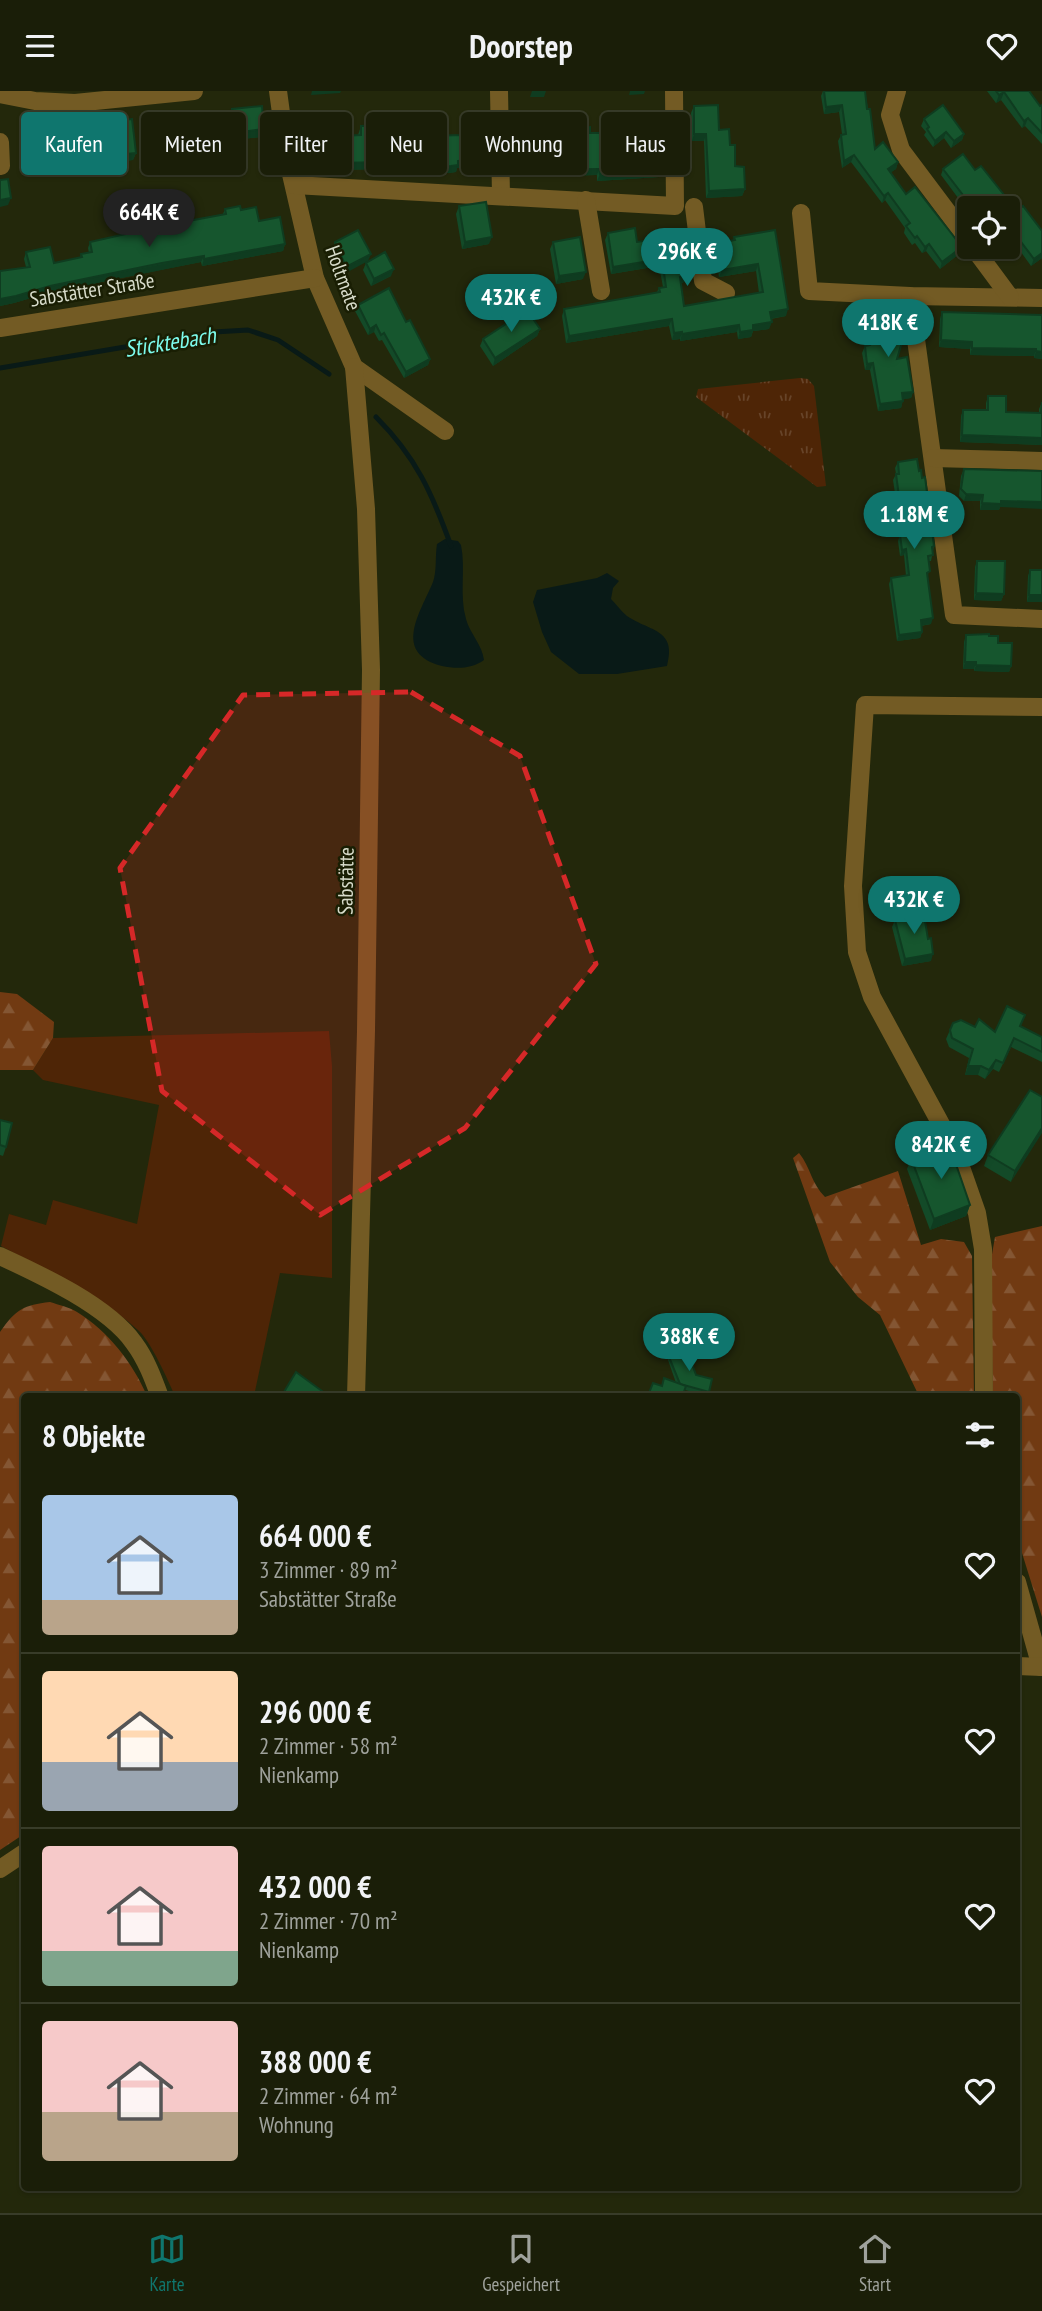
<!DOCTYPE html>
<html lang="de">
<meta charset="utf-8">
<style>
:root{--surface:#1a1e08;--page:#232712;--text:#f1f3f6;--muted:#9fa29c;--line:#383c29;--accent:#0f766e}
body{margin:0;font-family:"PT Sans Narrow",sans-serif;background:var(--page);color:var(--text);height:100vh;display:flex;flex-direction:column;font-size:26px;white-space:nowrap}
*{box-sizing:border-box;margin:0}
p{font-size:23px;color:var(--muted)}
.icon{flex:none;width:38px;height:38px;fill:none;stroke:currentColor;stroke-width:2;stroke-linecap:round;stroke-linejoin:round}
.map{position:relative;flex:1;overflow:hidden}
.sheet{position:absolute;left:21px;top:1302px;width:999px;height:798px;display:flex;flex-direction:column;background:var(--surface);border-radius:7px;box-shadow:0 2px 5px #0004,0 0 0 2px var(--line)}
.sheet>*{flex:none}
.guide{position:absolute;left:21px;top:21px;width:1001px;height:63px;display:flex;gap:14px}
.buttons{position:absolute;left:957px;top:105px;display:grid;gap:14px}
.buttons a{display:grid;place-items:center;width:63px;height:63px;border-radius:7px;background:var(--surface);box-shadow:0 2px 5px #0004,0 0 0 2px var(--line);font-size:35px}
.price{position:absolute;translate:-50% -60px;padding:0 16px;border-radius:24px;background:var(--accent);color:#fff;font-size:23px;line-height:46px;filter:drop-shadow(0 2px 4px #0008)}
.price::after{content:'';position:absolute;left:50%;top:42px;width:21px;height:16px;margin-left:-10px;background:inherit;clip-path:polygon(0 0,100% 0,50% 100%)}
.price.on{background:#222;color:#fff}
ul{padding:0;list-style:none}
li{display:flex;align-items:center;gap:21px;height:175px;padding:0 21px}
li+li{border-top:2px solid var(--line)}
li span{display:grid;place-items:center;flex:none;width:196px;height:140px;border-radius:7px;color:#555}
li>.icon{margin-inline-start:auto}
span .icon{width:84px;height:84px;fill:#fffc;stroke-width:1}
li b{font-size:30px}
h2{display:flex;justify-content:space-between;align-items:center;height:84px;padding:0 21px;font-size:30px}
.tag{padding:0 24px;border-radius:7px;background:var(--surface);box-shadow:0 2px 5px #0004,0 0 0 2px var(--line);font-size:24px;line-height:63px}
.tag.on{background:var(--accent);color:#fff}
header{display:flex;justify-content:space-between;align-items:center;height:91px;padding:0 21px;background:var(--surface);font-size:32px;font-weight:600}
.dock{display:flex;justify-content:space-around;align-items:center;height:98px;border-top:2px solid var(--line);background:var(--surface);font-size:19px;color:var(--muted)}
.dock a{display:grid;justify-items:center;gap:4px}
.dock .on{color:var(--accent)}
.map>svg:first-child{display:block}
.grass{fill:#4e2506}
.forest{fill:url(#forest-firs)}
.park{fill:url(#park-tufts)}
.water{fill:#091a17}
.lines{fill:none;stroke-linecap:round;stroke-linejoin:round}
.stream{stroke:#091a17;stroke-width:5}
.minor{stroke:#735b24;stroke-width:18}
.wall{fill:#134a28}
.shaded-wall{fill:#0f3c20}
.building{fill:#16562e;stroke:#0f3c20;stroke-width:2}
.marked{fill:#d62828;fill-opacity:0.2;stroke:#d62828;stroke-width:5;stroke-dasharray:14 9;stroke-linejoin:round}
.labels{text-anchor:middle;stroke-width:5;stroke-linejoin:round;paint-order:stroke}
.street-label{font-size:21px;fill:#d7dbca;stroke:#191e03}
.water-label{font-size:23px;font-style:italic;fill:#7dfced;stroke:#191e03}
</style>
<header><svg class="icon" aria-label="menu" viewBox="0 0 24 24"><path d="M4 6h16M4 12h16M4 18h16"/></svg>Doorstep<svg class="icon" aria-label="heart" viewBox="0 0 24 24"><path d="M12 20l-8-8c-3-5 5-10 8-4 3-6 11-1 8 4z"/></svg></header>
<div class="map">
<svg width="1042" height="2122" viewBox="0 0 1042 2122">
<defs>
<pattern id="forest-firs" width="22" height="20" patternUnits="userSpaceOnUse" patternTransform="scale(1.75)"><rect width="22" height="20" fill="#713a12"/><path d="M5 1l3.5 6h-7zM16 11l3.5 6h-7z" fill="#845633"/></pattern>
<pattern id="park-tufts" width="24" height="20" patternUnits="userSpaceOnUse" patternTransform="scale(1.75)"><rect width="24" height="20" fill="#4e2506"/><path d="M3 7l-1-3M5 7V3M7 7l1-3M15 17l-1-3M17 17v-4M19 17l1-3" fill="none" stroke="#674429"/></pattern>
</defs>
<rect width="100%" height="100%" fill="#23280b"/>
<!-- grass -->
<path class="grass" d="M329,940l3,35v212l-52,-5 -26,123h-79c-7,-16 -24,-54 -36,-65 -39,-36 -92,-60 -138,-85l8,-32 37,11 7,-25 84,24 22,-119 -116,-25 -10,-10 20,-32z"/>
<!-- forest -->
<g class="forest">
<polygon points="0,901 17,903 54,931 53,947 33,979 0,979"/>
<path d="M799,1062c12,15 12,30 26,44l73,-26 23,74 20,-6 23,3 8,14 2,140h-55l-39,-81 -22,-18 -28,-35 -37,-104z"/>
<polygon points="1042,1135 1042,1526 1017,1446 1017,1306 993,1306 990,1175 995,1146"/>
<path d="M50,1211c9,3 19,5 27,10 31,19 56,51 70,84l-123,1v437l-24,16v-518c16,-23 24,-27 50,-30z"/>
</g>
<!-- park -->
<polygon class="park" points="800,287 808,288 814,295 826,395 817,396 696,306 698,298"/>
<!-- water -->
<g class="water">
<path d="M445,448l13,2 3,4c5,24 -2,49 5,74 4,15 16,25 18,41 -12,9 -28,9 -42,6 -50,-13 -22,-53 -9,-84 4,-11 2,-26 4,-38z"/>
<path d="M607,482l12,8 -6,7 -2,11c5,5 10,12 16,17 24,16 50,13 40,50l-50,8h-38l-28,-22 -9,-20 -9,-30 4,-12 60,-12z"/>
</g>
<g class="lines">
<!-- stream -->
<g class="stream">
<polyline points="0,277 214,241 248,239 278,249 329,283"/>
<path d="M376,326c40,40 56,76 75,129"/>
</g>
<!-- minor -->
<g class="minor">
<polyline points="278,0 287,66 315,187 354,276 445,340"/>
<polyline points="499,0 501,104"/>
<polyline points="897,0 890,24 901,59 970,151"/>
<polyline points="0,3 35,10 75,12 194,0"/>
<polyline points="0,51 1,75"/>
<polyline points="294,94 675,115 674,0"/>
<polyline points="586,109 601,200"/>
<polyline points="694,116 703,190 726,202"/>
<polyline points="801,122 809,200 910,205 1042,207"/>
<polyline points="973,156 1010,206"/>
<polyline points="910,205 954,524 1042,528"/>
<polyline points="0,237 315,187"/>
<polyline points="354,276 366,418 371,579 366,940 356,1306"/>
<polyline points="933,367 1042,370"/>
<path d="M0,1165c41,19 108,50 134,87 12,16 19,35 26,54"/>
<polyline points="984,1306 983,1158 977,1122 955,1059 872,906 857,861 853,795 865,614 1042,616"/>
<polyline points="1017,1491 1041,1576"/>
<polyline points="1017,1575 1042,1576"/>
<polyline points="0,1778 24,1762"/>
</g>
</g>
<!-- wall -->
<g class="wall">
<polygon points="823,0 865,0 875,58 898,71 896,78 891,81 906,103 962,156 959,163 940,178 926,160 922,162 915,152 912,154 904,142 905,137 885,109 882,112 851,71 842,77 838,50 841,44 842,43 839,21 824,23 821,5"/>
<polygon points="987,0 1029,0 1040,15 1042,14 1042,53 1025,35 1022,37 1001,9 996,12"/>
<polygon points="694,15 719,39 730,54 735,75 745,98 742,105 706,107 704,50 692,50 691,22"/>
<polygon points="232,18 261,46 232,49 229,26"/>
<polygon points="159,26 198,61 159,66 156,34"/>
<polygon points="392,27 418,45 463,44 465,39 487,76 457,77 456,81 448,82 425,83 425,77 336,79 336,51 338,45 358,44 361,35 389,34"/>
<polygon points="924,28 964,43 962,49 951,57 944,47 933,56 924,44 926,41 921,35"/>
<polygon points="101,31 136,62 133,69 87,74 86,76 72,77 71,70 37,73 35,44 38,38 72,50 100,47 99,38"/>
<polygon points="541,39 590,42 604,44 642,56 659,86 597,90 597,84 519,86 518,57 521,51 539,50 539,46"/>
<polygon points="963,63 975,79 981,75 1017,120 1023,115 1042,140 1042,167 1031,175 1008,143 1008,117 970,117 970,123 941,84 943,78"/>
<polygon points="191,64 230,75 228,79 191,83 189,68"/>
<polygon points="459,115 489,153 462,158 456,123"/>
<polygon points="225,118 241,119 259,130 285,153 283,160 202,175 201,171 160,179 48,202 14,212 0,215 0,180 26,176 24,168 26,161 54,172 80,166 81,163 89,162 88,157 90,151 136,141 138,135 188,130 223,123"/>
<polygon points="775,139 786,225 771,228 769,238 753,240 751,246 738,248 737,241 680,250 680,248 672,249 669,235 566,252 562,225 564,218 657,201 659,197 663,196 659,175 611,183 605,149 608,142 637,151 689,172 686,179 685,179 686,185 683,192 681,192 684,215 759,202 756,180 719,186 715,159 717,152 733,150 734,146"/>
<polygon points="335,151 371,163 344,183 332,158"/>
<polygon points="553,151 583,188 556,193 550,158"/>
<polygon points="366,172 391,185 371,195 363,179"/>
<polygon points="358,214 406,231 430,268 428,274 404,287 382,249 379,250 374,241 368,244 355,220"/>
<polygon points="942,221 1042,224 1042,268 1034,267 1034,265 970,264 970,258 939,256 940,228"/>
<polygon points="869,226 897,268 913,301 911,307 903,308 901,317 878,320 870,279 865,279 862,262 865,255 867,255 865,237"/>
<polygon points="540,238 537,245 493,275 480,255 483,248"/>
<polygon points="988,305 1006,321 1039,322 1039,318 1042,311 1042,354 960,351 961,325 963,319 986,319 986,312"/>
<polygon points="898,371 919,380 934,455 931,470 929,470 928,486 931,533 921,535 922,541 920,547 897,550 889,493 891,487 906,485 904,464 900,465 898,450 900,444 901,444 893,389 896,383 895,377"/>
<polygon points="964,378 1000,416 999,419 980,419 980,410 964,410 959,405 961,385"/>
<polygon points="977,470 1004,503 1001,510 974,509 975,476"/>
<polygon points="1030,479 1042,479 1042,511 1027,511 1028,485"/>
<polygon points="966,544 989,545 998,552 1011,575 1009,581 974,580 974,578 963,578 964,551"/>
<polygon points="900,825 919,825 931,870 902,875 892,836 895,829 899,828"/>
<polygon points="975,936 995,941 1020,936 1042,946 1042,971 1011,956 999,981 993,978 985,988 978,984 965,984 969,967 949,956 946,948 950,939"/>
<polygon points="1042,1006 1011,1091 984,1075 988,1064"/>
<polygon points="0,1029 6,1056 3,1065 0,1064"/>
<polygon points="911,1067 970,1114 966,1125 930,1139 907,1078"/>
<polygon points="669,1266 696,1284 712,1288 708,1305 685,1299 649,1302 662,1295 676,1292 668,1269"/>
</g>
<!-- shaded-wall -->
<g class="shaded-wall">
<polygon points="312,0 341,0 340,2 311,4"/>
<polygon points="532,0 546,0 544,6 530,6"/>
<polygon points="630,0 645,0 644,3 629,4"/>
<polygon points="1004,1 1001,9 996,12 999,4"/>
<polygon points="842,14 839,21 824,23 826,16"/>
<polygon points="1028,27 1025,35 1022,37 1024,30"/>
<polygon points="264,38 261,46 232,49 234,42"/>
<polygon points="946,41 944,47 933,56 935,50"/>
<polygon points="694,43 706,43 704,50 692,50"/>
<polygon points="964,43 962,49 951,57 954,50"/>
<polygon points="201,54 198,61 159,66 162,58"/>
<polygon points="136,62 133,69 87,74 86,76 72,77 74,71 88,67"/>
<polygon points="74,63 71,70 37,73 40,67"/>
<polygon points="854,64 851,71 842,77 844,70"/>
<polygon points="489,69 487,76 457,77 456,81 448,82 425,83 427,76 458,70"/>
<polygon points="427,70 425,77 336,79 339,72"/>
<polygon points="898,71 896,78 886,85 888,78"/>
<polygon points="230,75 228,79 191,83 193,79"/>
<polygon points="599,78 597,84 519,86 522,79"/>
<polygon points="661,80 659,86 597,90 600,83"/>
<polygon points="745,98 742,105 706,107 709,100"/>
<polygon points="888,102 885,109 882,112 884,105"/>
<polygon points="11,107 8,114 0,116 0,109"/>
<polygon points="492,146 489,153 462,158 465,151"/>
<polygon points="285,153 283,160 202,175 204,168"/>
<polygon points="929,153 926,160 922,162 925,156"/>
<polygon points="962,156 959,163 940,178 942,171"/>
<polygon points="1042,162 1042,167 1031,175 1034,168"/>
<polygon points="371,163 368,170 344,183 346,176"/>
<polygon points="204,165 201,171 48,202 14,212 0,215 0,208 50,195"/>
<polygon points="662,168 659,175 611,183 613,176"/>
<polygon points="689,172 686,179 681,179 684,173"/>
<polygon points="758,173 756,180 719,186 722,179"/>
<polygon points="394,178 391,185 371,195 374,188"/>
<polygon points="586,181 583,188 556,193 559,185"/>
<polygon points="686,185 683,192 677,193 680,186"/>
<polygon points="788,218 786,225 768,228 770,221"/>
<polygon points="672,228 669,235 566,252 569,245"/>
<polygon points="772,231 769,238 753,240 751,246 738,248 740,241 753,234"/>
<polygon points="376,234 374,241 368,244 370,238"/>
<polygon points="739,234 737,241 680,250 682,243"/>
<polygon points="540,238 537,245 493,275 495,267"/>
<polygon points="682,241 680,248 672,249 674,242"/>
<polygon points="941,249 972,251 970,258 939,256"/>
<polygon points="972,257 1036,258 1034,265 970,264"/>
<polygon points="1036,260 1042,261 1042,268 1034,267"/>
<polygon points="430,268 428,274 404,287 406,281"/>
<polygon points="873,272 870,279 865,279 867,273"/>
<polygon points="913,301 911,307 900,309 902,302"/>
<polygon points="903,310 901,317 878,320 880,313"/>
<polygon points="962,344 1042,347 1042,354 960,351"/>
<polygon points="966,403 983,404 980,410 964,410"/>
<polygon points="1001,410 1042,411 1042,418 1000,416 999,419 980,419 982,412"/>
<polygon points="906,458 904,464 900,465 902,459"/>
<polygon points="976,502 1004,503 1001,510 974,509"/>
<polygon points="1029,504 1042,504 1042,511 1027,511"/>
<polygon points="933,527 931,533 918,535 921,529"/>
<polygon points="922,541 920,547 897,550 899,544"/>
<polygon points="965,571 976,571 974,578 963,578"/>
<polygon points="976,574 1011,575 1009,581 974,580"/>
<polygon points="933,863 931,870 902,875 905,868"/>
<polygon points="996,969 993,978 985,988 989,979"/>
<polygon points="968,975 981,975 978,984 965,984"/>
<polygon points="1042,1037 1042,1042 1011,1091 1015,1080"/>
<polygon points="970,1114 966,1125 930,1139 934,1128"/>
</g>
<!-- building -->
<g class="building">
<polygon points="824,0 865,0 867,18 870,18 875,58 883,51 898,71 888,78 906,103 915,96 962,156 942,171 929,153 925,156 917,145 915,147 906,135 910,132 888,102 884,105 854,64 844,70 841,44 846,43 842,14 826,16"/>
<polygon points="996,0 1029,0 1040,15 1042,14 1042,42 1028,27 1024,30 1004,1 999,4"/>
<polygon points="718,14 719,39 729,38 730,54 735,54 735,75 744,76 745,98 709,100 706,43 694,43 694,15"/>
<polygon points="943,14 964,43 954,50 946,41 935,50 927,38 929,36 924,28"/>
<polygon points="262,15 264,38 234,42 232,18"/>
<polygon points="197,22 201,54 162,58 159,26"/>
<polygon points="392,27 418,27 418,45 465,44 465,39 488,38 489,69 458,70 458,74 451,75 427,76 427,70 339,72 338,45 361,44 361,35 392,34"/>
<polygon points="132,28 136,62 88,67 89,69 74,71 74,63 40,67 38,38 71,34 72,50 103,46 101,31"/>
<polygon points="590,36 590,42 604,42 604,44 642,43 642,56 660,56 661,80 600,83 599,78 522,79 521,51 542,50 541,39"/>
<polygon points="228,60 230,75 193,79 191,64"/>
<polygon points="963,63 975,79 981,75 1017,120 1023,115 1042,140 1042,162 1034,168 1008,134 1008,117 973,117 943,78"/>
<polygon points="8,88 11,107 0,109 0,89"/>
<polygon points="486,111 492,146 465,151 459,115"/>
<polygon points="240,115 241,119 256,116 259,130 280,126 285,153 204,168 204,165 162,172 50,195 16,205 0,208 0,180 30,176 26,161 50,156 54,172 82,166 81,163 92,161 90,151 139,140 138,135 186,125 188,130 226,123 225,118"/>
<polygon points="635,137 637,151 667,147 669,143 677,142 684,144 689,172 684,173 686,185 680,186 684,215 763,201 758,173 722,179 717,152 735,149 734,146 775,139 788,218 770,221 772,231 753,234 753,239 740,241 739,234 682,243 682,241 674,242 672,228 569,245 564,218 660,201 659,197 666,196 662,168 613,176 608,142"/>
<polygon points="358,139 371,163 346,176 335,151"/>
<polygon points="580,146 586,181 559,185 553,151"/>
<polygon points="385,161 394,178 374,188 366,172"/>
<polygon points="389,197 406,231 410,229 430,268 406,281 384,242 381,244 376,234 370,238 358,214"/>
<polygon points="527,219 540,238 495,267 483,248"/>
<polygon points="942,221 1042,224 1042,261 1036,260 1036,258 972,257 972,251 941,249"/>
<polygon points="898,223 902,251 897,268 907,266 913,301 902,302 903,310 880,313 873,272 867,273 865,255 870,254 867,231 869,226"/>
<polygon points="988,305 1006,305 1006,321 1041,322 1042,311 1042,347 962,344 963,319 988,319"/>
<polygon points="917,368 919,380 921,379 922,387 925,386 934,455 932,456 933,464 928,465 930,480 927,482 933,527 921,529 922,541 899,544 891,487 909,484 906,458 902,459 900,444 904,443 896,383 899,383 898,371"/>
<polygon points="964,378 1042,380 1042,411 1001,410 1001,413 982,412 983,404 966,403 961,398"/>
<polygon points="977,470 1005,470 1004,503 976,502"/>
<polygon points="1030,479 1042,479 1042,504 1029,504"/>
<polygon points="989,543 989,545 998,545 998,552 1012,552 1011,575 976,574 976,571 965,571 966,544"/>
<polygon points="918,822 919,825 924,824 928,848 931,847 933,863 905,868 895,829 900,828 900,825"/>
<polygon points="1007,915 1025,924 1020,935 1042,946 1042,961 1014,947 1003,972 996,969 989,979 981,975 968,975 973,958 952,947 950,939 953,932 961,929 975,936 979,928 995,941"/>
<polygon points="1030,999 1042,1006 1042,1037 1015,1080 988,1064"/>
<polygon points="0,1029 12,1032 6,1056 0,1054"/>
<polygon points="949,1053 970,1114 934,1128 911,1067"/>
<polygon points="687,1259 696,1284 712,1288 709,1301 680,1293 669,1266"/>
<polygon points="296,1281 322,1300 319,1306 281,1306"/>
<polygon points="664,1287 686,1295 682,1306 644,1306 646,1301 649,1302 653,1292 662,1295"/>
</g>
<!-- marked area -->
<path class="marked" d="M411,601l109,64 76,208 -131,164 -145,87 -158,-124 -42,-223 123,-173z"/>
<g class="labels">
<!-- street labels -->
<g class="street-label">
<text transform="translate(343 187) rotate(70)" y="7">Holtmate</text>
<text transform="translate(92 199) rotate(-9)" y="7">Sabstätter Straße</text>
<text transform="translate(346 790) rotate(-89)" y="7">Sabstätte</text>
</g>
<!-- water labels -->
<g class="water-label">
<text transform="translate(170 251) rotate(-9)" y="8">Sticktebach</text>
</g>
</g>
</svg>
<div class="buttons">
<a><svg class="icon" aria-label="locate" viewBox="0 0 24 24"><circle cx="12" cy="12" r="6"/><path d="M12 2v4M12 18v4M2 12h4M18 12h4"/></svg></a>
</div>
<b class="price on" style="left:149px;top:158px">664K €</b>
<b class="price" style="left:687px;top:197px">296K €</b>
<b class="price" style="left:511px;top:243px">432K €</b>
<b class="price" style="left:888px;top:268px">418K €</b>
<b class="price" style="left:914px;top:460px">1.18M €</b>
<b class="price" style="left:914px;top:845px">432K €</b>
<b class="price" style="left:941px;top:1090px">842K €</b>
<b class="price" style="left:689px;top:1282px">388K €</b>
<div class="guide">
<a class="tag on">Kaufen</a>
<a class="tag">Mieten</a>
<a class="tag">Filter</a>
<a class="tag">Neu</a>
<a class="tag">Wohnung</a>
<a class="tag">Haus</a>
</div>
<section class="sheet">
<h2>8 Objekte<svg class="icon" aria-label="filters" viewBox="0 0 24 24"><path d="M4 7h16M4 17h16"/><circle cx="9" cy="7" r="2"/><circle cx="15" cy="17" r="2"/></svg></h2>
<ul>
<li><span style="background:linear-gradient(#a9c7e8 75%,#b9a48a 0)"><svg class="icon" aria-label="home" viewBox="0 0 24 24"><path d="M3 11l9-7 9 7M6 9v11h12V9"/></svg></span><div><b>664 000 €</b><p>3 Zimmer · 89 m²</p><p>Sabstätter Straße</p></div><svg class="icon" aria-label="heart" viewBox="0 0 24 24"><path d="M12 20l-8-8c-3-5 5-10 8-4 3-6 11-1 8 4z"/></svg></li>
<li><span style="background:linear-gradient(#ffd9b3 65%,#9aa5b1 0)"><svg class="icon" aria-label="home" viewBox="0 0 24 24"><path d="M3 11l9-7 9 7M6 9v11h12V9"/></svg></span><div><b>296 000 €</b><p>2 Zimmer · 58 m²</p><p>Nienkamp</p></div><svg class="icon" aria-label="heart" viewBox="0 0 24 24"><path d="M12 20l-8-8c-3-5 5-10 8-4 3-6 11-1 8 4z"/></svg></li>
<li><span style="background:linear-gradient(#f6c9c9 75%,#7fa58c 0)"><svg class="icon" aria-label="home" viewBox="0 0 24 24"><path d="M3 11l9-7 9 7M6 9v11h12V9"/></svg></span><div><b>432 000 €</b><p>2 Zimmer · 70 m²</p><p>Nienkamp</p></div><svg class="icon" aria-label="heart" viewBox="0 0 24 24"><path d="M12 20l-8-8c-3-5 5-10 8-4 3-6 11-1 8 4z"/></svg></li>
<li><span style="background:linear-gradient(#f6c9c9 65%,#b9a48a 0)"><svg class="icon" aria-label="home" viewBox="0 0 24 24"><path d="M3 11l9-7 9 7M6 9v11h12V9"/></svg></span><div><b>388 000 €</b><p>2 Zimmer · 64 m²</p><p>Wohnung</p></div><svg class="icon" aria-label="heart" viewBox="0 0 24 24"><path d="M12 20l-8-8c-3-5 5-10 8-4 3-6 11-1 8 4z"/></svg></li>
</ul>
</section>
</div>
<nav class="dock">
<a class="on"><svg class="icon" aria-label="map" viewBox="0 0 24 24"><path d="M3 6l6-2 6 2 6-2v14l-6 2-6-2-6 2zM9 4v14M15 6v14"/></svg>Karte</a>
<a><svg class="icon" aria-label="saved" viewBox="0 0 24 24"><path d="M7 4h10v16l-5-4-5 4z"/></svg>Gespeichert</a>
<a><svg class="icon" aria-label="home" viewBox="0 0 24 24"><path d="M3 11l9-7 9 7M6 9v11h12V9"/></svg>Start</a>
</nav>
